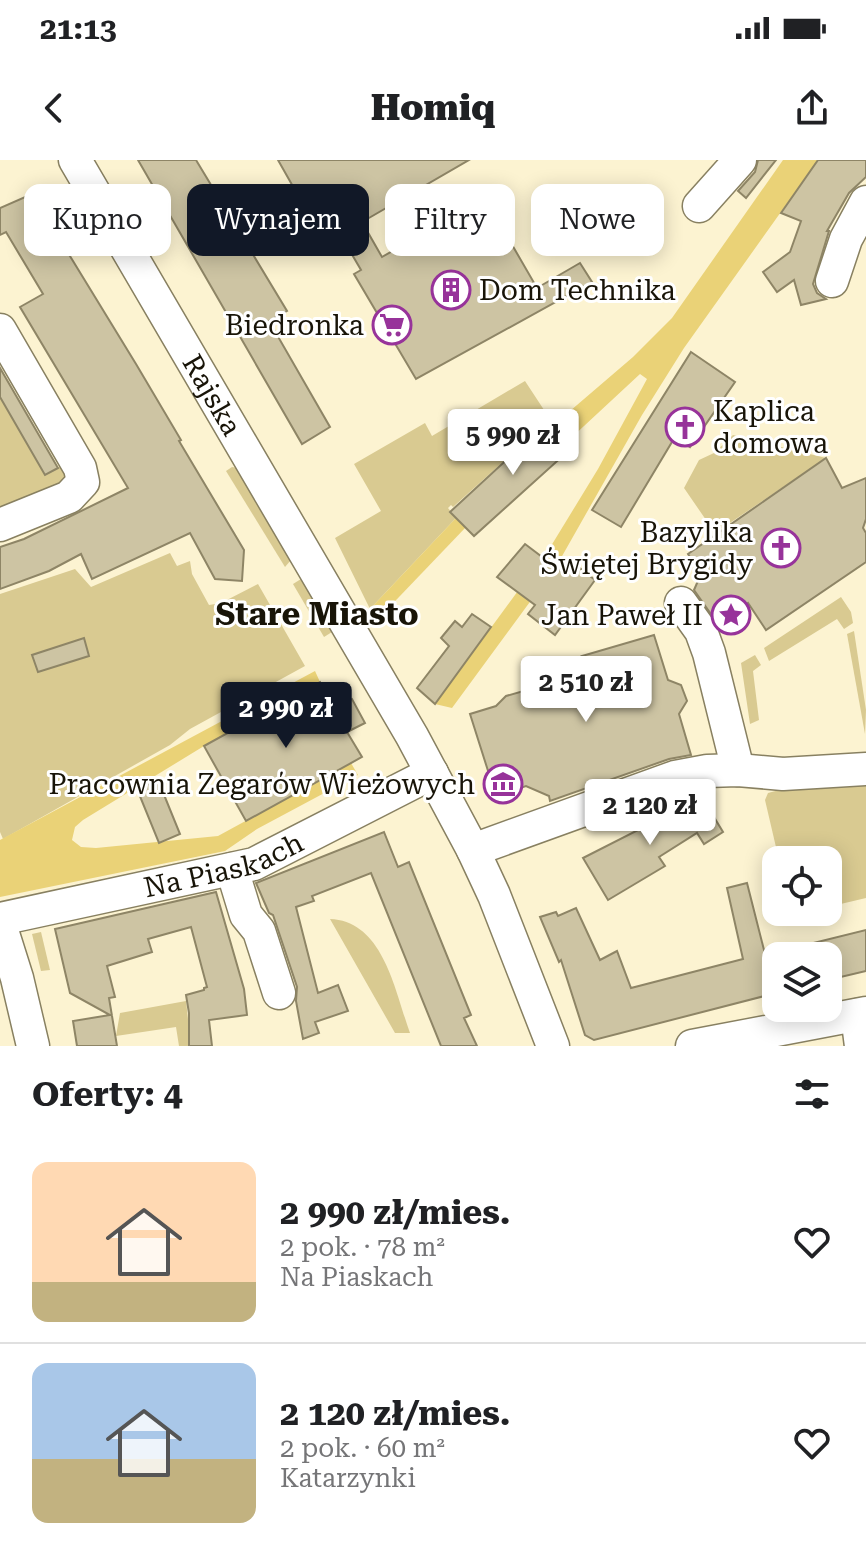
<!DOCTYPE html>
<html lang="pl">
<meta charset="utf-8">
<style>
:root{--surface:#fff;--page:#f2f2f2;--text:#202124;--muted:#757577;--line:#e0e0e0;--accent:#111827}
body{margin:0;font-family:"Roboto Serif",serif;background:var(--page);color:var(--text);height:100vh;display:flex;flex-direction:column;font-size:30px;white-space:nowrap}
*{box-sizing:border-box;margin:0}
p{font-size:26px;color:var(--muted)}
.icon{flex:none;width:44px;height:44px;fill:none;stroke:currentColor;stroke-width:2;stroke-linecap:round;stroke-linejoin:round}
.map{position:relative;height:886px;overflow:hidden}
.drawer{display:flex;flex-direction:column;background:var(--surface);flex:1}
.drawer>*{flex:none}
.guide{position:absolute;left:24px;top:24px;width:818px;height:72px;display:flex;gap:16px}
.fabs{position:absolute;left:762px;top:686px;display:grid;gap:16px}
.fabs a{display:grid;place-items:center;width:80px;height:80px;border-radius:16px;background:var(--surface);box-shadow:0 4px 20px #0003;font-size:40px}
.price{position:absolute;translate:-50% -68px;padding:0 18px;border-radius:8px;background:#fff;color:#222;font-size:26px;line-height:52px;filter:drop-shadow(0 2px 4px #0008)}
.price::after{content:'';position:absolute;left:50%;top:48px;width:24px;height:18px;margin-left:-12px;background:inherit;clip-path:polygon(0 0,100% 0,50% 100%)}
.price.active{background:var(--accent);color:#fff}
ul{padding:0;list-style:none}
li{display:flex;align-items:center;gap:24px;height:200px;padding:0 32px}
li+li{border-top:2px solid var(--line)}
li span{display:grid;place-items:center;flex:none;width:224px;height:160px;border-radius:16px;color:#555}
li>.icon{margin-inline-start:auto}
span .icon{width:96px;height:96px;fill:#fffc;stroke-width:1}
li b{font-size:34px}
h2{display:flex;justify-content:space-between;align-items:center;height:96px;padding:0 32px;font-size:34px}
.tag{padding:0 28px;border-radius:16px;background:var(--surface);box-shadow:0 4px 20px #0003;font-size:28px;line-height:72px}
.tag.active{background:var(--accent);color:#fff}
.status{display:flex;justify-content:space-between;align-items:center;height:56px;padding:0 40px;background:var(--surface);direction:ltr}
.status svg{height:22px;fill:currentColor}
header{display:flex;justify-content:space-between;align-items:center;height:104px;padding:0 32px;background:var(--surface);font-size:36px;font-weight:800}
.map>svg:first-child{display:block}
.green{fill:#d9ca91}
.water{fill:#ead277}
.building{fill:#cdc4a3;stroke:#8e8566;stroke-width:2}
.lines{fill:none;stroke-linecap:round;stroke-linejoin:round}
.minor-casing{stroke:#888061;stroke-width:35}
.minor{stroke:#fff;stroke-width:32}
.labels{text-anchor:middle;stroke-width:6;stroke-linejoin:round;paint-order:stroke}
.poi-label{font-size:28px;fill:#181408;stroke:#fff;text-anchor:end}
.street-label{font-size:28px;fill:#181408;stroke:#fff}
.quarter-label{font-size:32px;font-weight:bold;fill:#181408;stroke:#fff}
</style>
<div class="status"><b>21:13</b><svg viewBox="0 0 49 12"><path d="M0 12V9h3v3zM5 12V6h3v6zM10 12V3h3v9zM15 12V0h3v12zM26 1h20v11H26zM47 4h2v5h-2z"/></svg></div>
<header><svg class="icon" aria-label="back" viewBox="0 0 24 24"><path d="M15 5l-7 7 7 7"/></svg>Homiq<svg class="icon" aria-label="share" viewBox="0 0 24 24"><path d="M12 15V3M7 8l5-5 5 5M5 13v7h14v-7"/></svg></header>
<div class="map">
<svg width="866" height="886" viewBox="0 0 866 886">
<rect width="100%" height="100%" fill="#fcf3d1"/>
<!-- green -->
<g class="green">
<polygon points="525,221 548,256 545,260 547,262 453,347 451,345 448,348 456,358 370,449 335,378 381,351 354,304 425,263 432,276"/>
<polygon points="0,237 45,314 65,304 71,320 0,360"/>
<polygon points="733,275 826,298 715,373 684,328 699,300 714,293"/>
<polygon points="232,307 238,308 291,400 285,407 226,311"/>
<polygon points="170,393 177,406 190,401 192,414 209,445 221,443 258,424 305,506 190,569 170,585 3,679 0,672 0,434 75,409 91,427"/>
<polygon points="301,419 332,472 324,477 293,424"/>
<polygon points="841,437 851,452 853,463 844,469 837,459 769,501 764,488"/>
<polygon points="854,471 866,550 865,574 847,474"/>
<polygon points="755,495 761,505 753,511 759,560 750,564 741,503"/>
<polygon points="866,624 866,738 828,747 828,700 779,700 765,640 768,633 783,629"/>
<path d="M330,759c54,2 65,73 80,114h-15z"/>
<polygon points="41,772 50,810 41,811 32,774"/>
<polygon points="186,841 191,886 179,886 176,867 116,876 120,853"/>
</g>
<!-- water -->
<g class="water">
<polygon points="783,0 818,0 684,188 642,255 557,405 452,548 435,544 551,386 598,309 647,219 640,214 570,279 556,263 633,197 672,158"/>
<polygon points="456,358 466,367 377,460 370,449"/>
<polygon points="315,511 320,522 204,586 83,660 75,667 72,680 81,687 96,688 218,676 351,603 358,615 257,669 225,691 0,737 0,680"/>
</g>
<!-- building -->
<g class="building">
<polygon points="138,0 196,0 287,151 269,161 330,267 302,284"/>
<polygon points="278,0 469,0 362,62 382,97 485,38 537,128 580,103 592,122 416,219 354,114 361,110 340,74 325,83"/>
<polygon points="758,0 776,0 746,38 738,31 755,12"/>
<polygon points="818,0 866,0 866,17 849,33 827,71 829,71 813,124 817,133 826,139 801,145 794,120 777,132 763,112 790,92 801,61 781,53"/>
<polygon points="32,34 136,204 181,280 179,281 244,390 242,421 215,419 190,373 92,419 81,394 49,411 0,429 0,387 24,379 128,328 20,147 43,134 6,72 0,75 0,48"/>
<polygon points="691,192 735,222 690,287 675,277 621,367 592,350"/>
<polygon points="0,208 58,308 45,315 0,237"/>
<polygon points="552,258 575,285 474,376 450,352"/>
<polygon points="826,298 842,328 866,318 866,359 863,368 866,373 866,402 766,470 748,443 718,464 694,430 701,414 688,394"/>
<polygon points="525,384 562,412 571,401 595,420 555,475 528,454 535,445 497,417"/>
<polygon points="472,454 491,467 435,544 417,528 449,486 441,478 455,461 462,467"/>
<polygon points="654,475 668,520 681,525 687,541 679,554 691,595 669,599 550,641 549,636 526,626 496,636 470,554 496,546 506,536 572,517 568,504 585,499 582,496"/>
<polygon points="84,478 89,496 38,512 32,495"/>
<polygon points="320,522 334,549 352,539 365,563 347,572 362,597 246,661 204,586"/>
<polygon points="158,620 180,674 159,683 137,629"/>
<polygon points="700,634 723,672 704,684 697,673 659,697 665,706 608,740 583,698 656,661"/>
<polygon points="384,672 398,707 409,702 471,855 464,858 477,886 441,886 371,713 312,736 314,741 296,747 318,833 338,825 348,851 315,862 319,873 303,879 296,841 297,827 273,755 269,753 256,723"/>
<polygon points="747,723 765,794 776,792 776,833 594,880 585,875 561,800 559,802 540,757 556,752 558,756 576,748 600,800 617,791 631,828 743,799 727,728"/>
<polygon points="216,732 244,829 247,855 209,860 212,886 189,886 189,853 186,835 204,830 204,828 207,827 191,767 148,779 152,792 107,806 115,837 109,838 117,886 77,886 73,861 110,855 70,833 55,769"/>
<polygon points="866,770 866,811 828,820 828,796 786,796 785,790"/>
</g>
<g class="lines">
<defs>
<g id="minor">
<path id="s1" d="M75,0l337,576 61,114 21,45 59,151"/>
<polyline points="699,46 740,0"/>
<polyline points="832,121 846,79 866,42"/>
<polyline points="0,170 80,308 83,322 69,337 0,365"/>
<polyline points="681,443 701,471 709,493 738,610"/>
<polyline points="473,690 675,617 707,611 738,610 783,614 866,609"/>
<polyline points="232,709 246,755 259,771 279,833"/>
<path id="s2" d="M0,759l254,-55 178,-91"/>
<polyline points="0,764 17,818 33,886"/>
<polyline points="857,855 861,886"/>
<polyline points="692,886 866,853"/>
</g>
</defs>
<!-- minor casing -->
<use href="#minor" class="minor-casing"/>
<!-- minor -->
<use href="#minor" class="minor"/>
</g>
<!-- icons -->
<defs>
<symbol id="building-ring" viewBox="-11 -11 22 22"><circle r="9.5" fill="#fff" stroke="#97339a" stroke-width="1.5"/><path d="M-4-6H4V6H1V3H-1V6H-4ZM-2.5-4.3h1.7v1.8h-1.7ZM.8-4.3h1.7v1.8H.8ZM-2.5-1h1.7V.8h-1.7ZM.8-1h1.7V.8H.8Z" fill="#97339a"/></symbol>
<symbol id="supermarket-ring" viewBox="-11 -11 22 22"><circle r="9.5" fill="#fff" stroke="#97339a" stroke-width="1.5"/><path d="M-6-5.5h2.5l.6 2H6L4.5 2H-2.5L-4.4-4H-6ZM-1.5 3.2a1.3 1.3 0 1 0 .1 0ZM3 3.2a1.3 1.3 0 1 0 .1 0Z" fill="#97339a"/></symbol>
<symbol id="church-ring" viewBox="-11 -11 22 22"><circle r="9.5" fill="#fff" stroke="#97339a" stroke-width="1.5"/><path d="M-1.2-6h2.4v3.5h3.3v2.4h-3.3V6h-2.4V-.1h-3.3v-2.4h3.3Z" fill="#97339a"/></symbol>
<symbol id="sight-ring" viewBox="-11 -11 22 22"><circle r="9.5" fill="#fff" stroke="#97339a" stroke-width="1.5"/><path d="M0-6L1.8-2.2L6-1.7L2.9 1.2L3.7 5.4L0 3.3L-3.7 5.4L-2.9 1.2L-6-1.7L-1.8-2.2Z" fill="#97339a"/></symbol>
<symbol id="museum-ring" viewBox="-11 -11 22 22"><circle r="9.5" fill="#fff" stroke="#97339a" stroke-width="1.5"/><path d="M0-6L6-3V-2H-6V-3ZM-5-1h2V3h-2ZM-1-1h2V3h-2ZM3-1h2V3H3ZM-6 4H6V6H-6Z" fill="#97339a"/></symbol>
</defs>
<g fill-rule="evenodd">
<use href="#building-ring" x="429" y="108" width="44" height="44"/>
<use href="#supermarket-ring" x="370" y="143" width="44" height="44"/>
<use href="#church-ring" x="663" y="245" width="44" height="44"/>
<use href="#church-ring" x="759" y="366" width="44" height="44"/>
<use href="#sight-ring" x="709" y="433" width="44" height="44"/>
<use href="#museum-ring" x="481" y="602" width="44" height="44"/>
</g>
<g class="labels">
<!-- poi labels -->
<g class="poi-label">
<text x="479" y="140" text-anchor="start">Dom Technika</text>
<text x="364" y="175">Biedronka</text>
<text x="713" y="261" text-anchor="start">Kaplica<tspan x="713" dy="32">domowa</tspan></text>
<text x="753" y="382">Bazylika<tspan x="753" dy="32">Świętej Brygidy</tspan></text>
<text x="703" y="465">Jan Paweł II</text>
<text x="475" y="634">Pracownia Zegarów Wieżowych</text>
</g>
<!-- street labels -->
<g class="street-label">
<text dy="10" stroke="none"><textPath href="#s1" startOffset="272">Rajska</textPath></text>
<text dy="10" stroke="none"><textPath href="#s2" startOffset="230">Na Piaskach</textPath></text>
</g>
<!-- quarter labels -->
<g class="quarter-label">
<text x="317" y="465">Stare Miasto</text>
</g>
</g>
</svg>
<div class="fabs">
<a><svg class="icon" aria-label="locate" viewBox="0 0 24 24"><circle cx="12" cy="12" r="6"/><path d="M12 2v4M12 18v4M2 12h4M18 12h4"/></svg></a>
<a><svg class="icon" aria-label="layers" viewBox="0 0 24 24"><path d="M12 4l9 5-9 5-9-5zM3 14l9 5 9-5"/></svg></a>
</div>
<b class="price" style="left:513px;top:317px">5 990 zł</b>
<b class="price" style="left:586px;top:564px">2 510 zł</b>
<b class="price active" style="left:286px;top:590px">2 990 zł</b>
<b class="price" style="left:650px;top:687px">2 120 zł</b>
<div class="guide">
<a class="tag">Kupno</a>
<a class="tag active">Wynajem</a>
<a class="tag">Filtry</a>
<a class="tag">Nowe</a>
</div>
</div>
<section class="drawer">
<h2>Oferty: 4<svg class="icon" aria-label="filters" viewBox="0 0 24 24"><path d="M4 7h16M4 17h16"/><circle cx="9" cy="7" r="2"/><circle cx="15" cy="17" r="2"/></svg></h2>
<ul>
<li><span style="background:linear-gradient(#ffd9b3 75%,#c2b280 0)"><svg class="icon" aria-label="home" viewBox="0 0 24 24"><path d="M3 11l9-7 9 7M6 9v11h12V9"/></svg></span><div><b>2 990 zł/mies.</b><p>2 pok. · 78 m²</p><p>Na Piaskach</p></div><svg class="icon" aria-label="heart" viewBox="0 0 24 24"><path d="M12 20l-8-8c-3-5 5-10 8-4 3-6 11-1 8 4z"/></svg></li>
<li><span style="background:linear-gradient(#a9c7e8 60%,#c2b280 0)"><svg class="icon" aria-label="home" viewBox="0 0 24 24"><path d="M3 11l9-7 9 7M6 9v11h12V9"/></svg></span><div><b>2 120 zł/mies.</b><p>2 pok. · 60 m²</p><p>Katarzynki</p></div><svg class="icon" aria-label="heart" viewBox="0 0 24 24"><path d="M12 20l-8-8c-3-5 5-10 8-4 3-6 11-1 8 4z"/></svg></li>
</ul>
</section>
